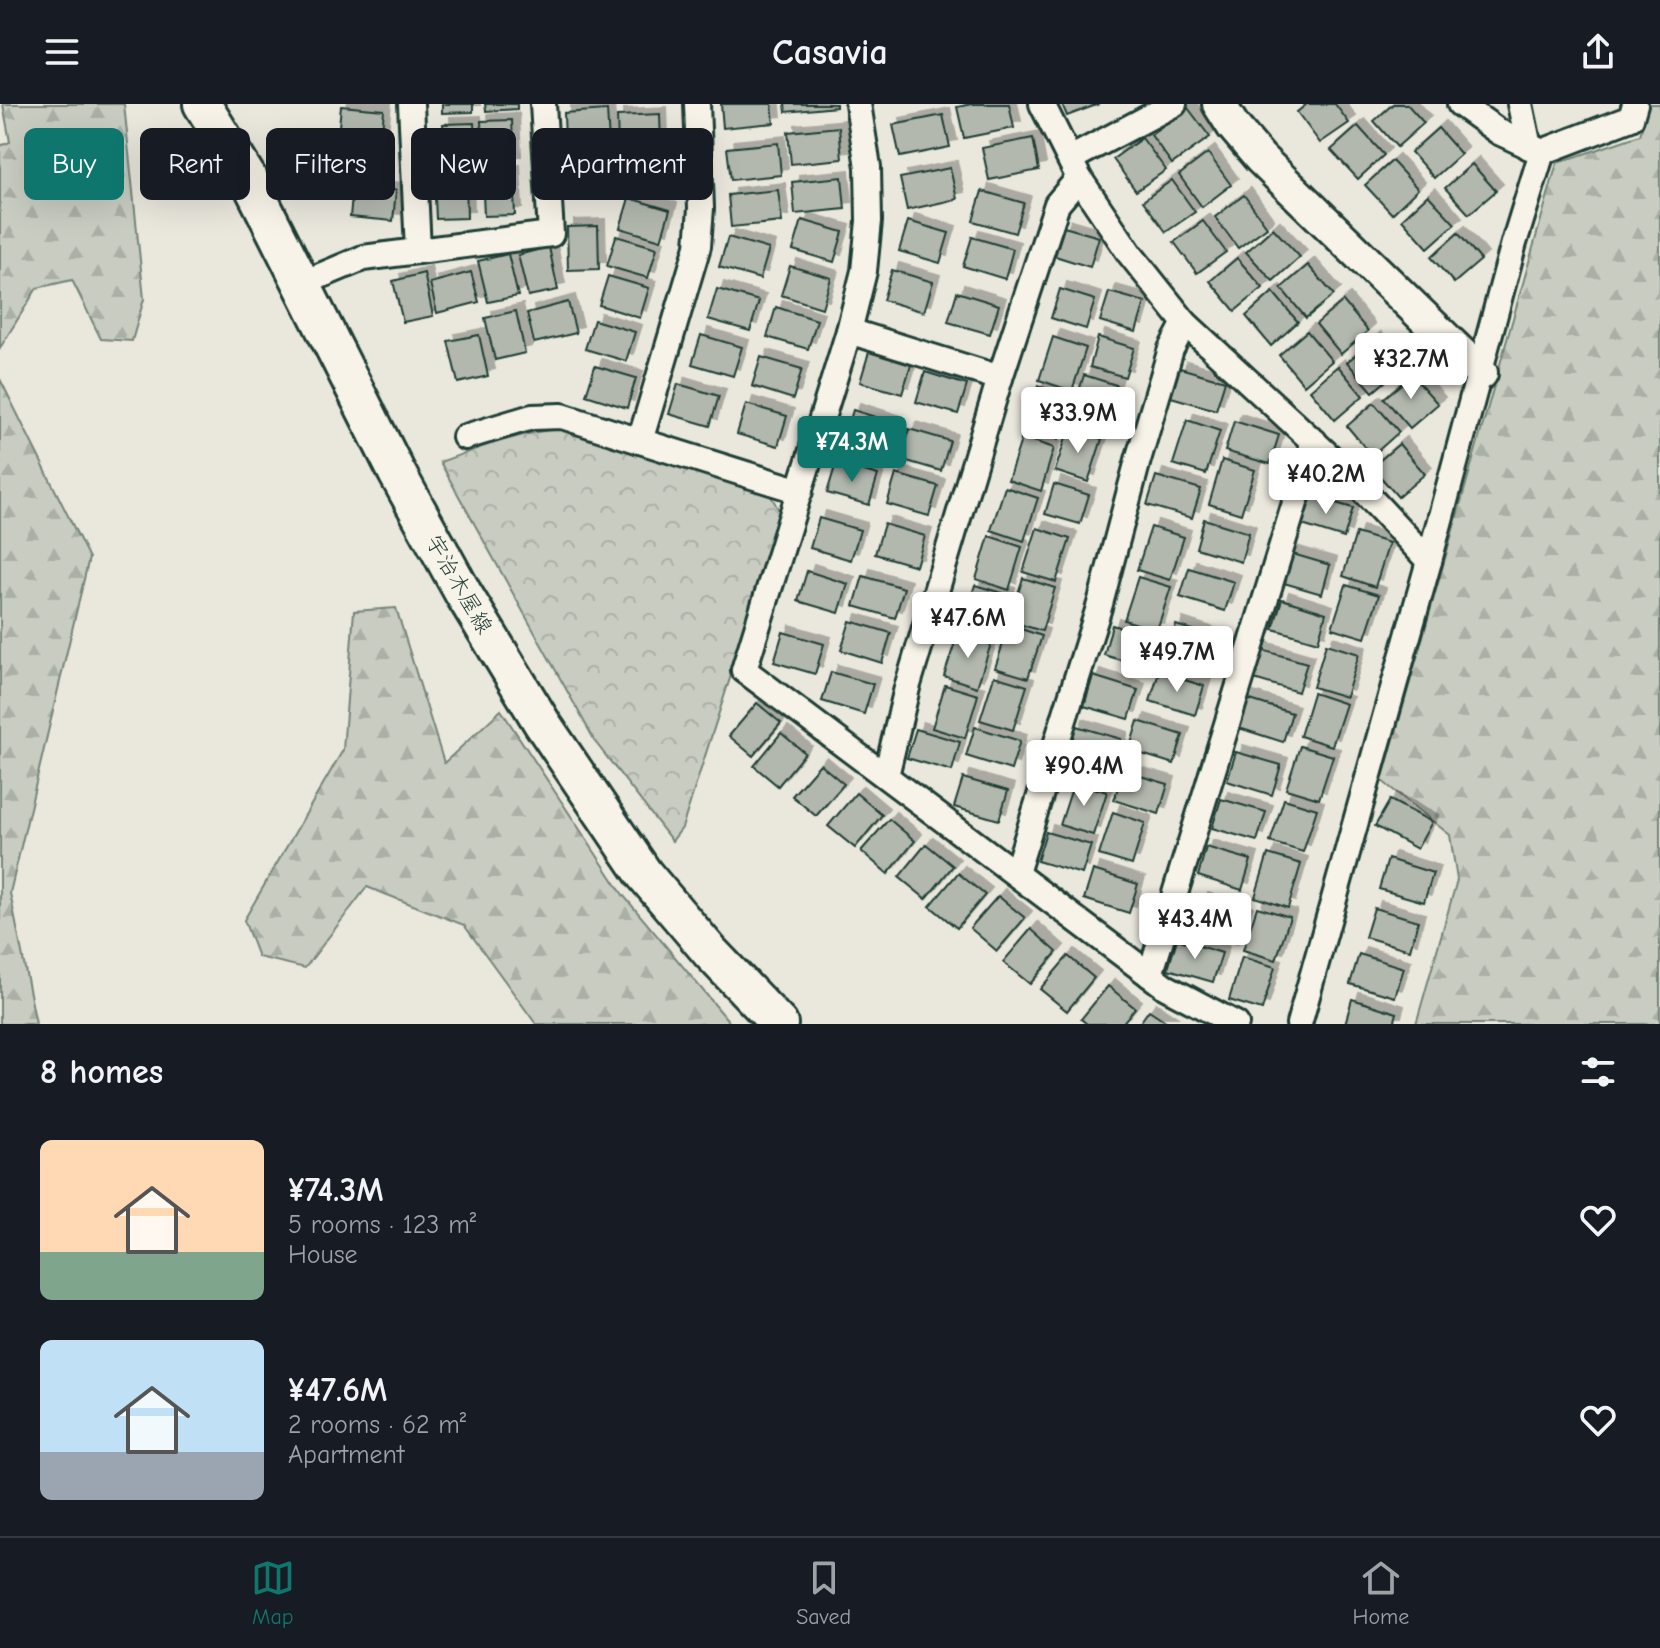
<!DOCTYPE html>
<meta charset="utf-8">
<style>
:root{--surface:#171b24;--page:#20242c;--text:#f1f3f6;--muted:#9ea1a6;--line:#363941;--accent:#0f766e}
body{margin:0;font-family:"Comic Neue","Klee One",sans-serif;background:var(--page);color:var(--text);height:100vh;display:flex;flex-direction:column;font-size:30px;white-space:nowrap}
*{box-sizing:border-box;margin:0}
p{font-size:26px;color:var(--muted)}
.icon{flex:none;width:44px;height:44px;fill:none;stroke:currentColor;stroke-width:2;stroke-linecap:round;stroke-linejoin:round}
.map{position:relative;height:920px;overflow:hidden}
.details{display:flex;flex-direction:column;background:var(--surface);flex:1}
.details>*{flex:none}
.banner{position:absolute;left:24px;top:24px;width:800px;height:72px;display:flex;gap:16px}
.price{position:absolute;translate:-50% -68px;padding:0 18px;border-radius:8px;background:#fff;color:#222;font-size:26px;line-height:52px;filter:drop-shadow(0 2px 4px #0008)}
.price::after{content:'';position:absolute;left:50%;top:48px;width:24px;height:18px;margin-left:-12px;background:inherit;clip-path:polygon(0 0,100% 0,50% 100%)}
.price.on{background:var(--accent);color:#fff}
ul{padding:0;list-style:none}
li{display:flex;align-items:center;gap:24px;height:200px;padding:0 40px}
li span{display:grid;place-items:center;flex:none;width:224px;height:160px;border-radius:12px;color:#555}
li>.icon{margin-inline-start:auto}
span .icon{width:96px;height:96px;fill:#fffc;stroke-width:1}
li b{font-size:34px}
h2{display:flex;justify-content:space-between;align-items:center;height:96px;padding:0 40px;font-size:34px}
.chip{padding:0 28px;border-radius:12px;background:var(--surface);box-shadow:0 8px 32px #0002;font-size:28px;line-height:72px}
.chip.on{background:var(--accent);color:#fff}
header{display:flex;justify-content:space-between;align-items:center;height:104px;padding:0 40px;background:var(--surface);font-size:36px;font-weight:600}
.dock{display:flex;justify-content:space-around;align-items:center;height:112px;border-top:2px solid var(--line);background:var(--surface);font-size:22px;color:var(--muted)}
.dock a{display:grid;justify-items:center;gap:4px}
.dock .on{color:var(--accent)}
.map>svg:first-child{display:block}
.forest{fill:url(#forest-firs);stroke:#74847a;stroke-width:2}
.park{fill:url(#park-crowns);stroke:#74847a;stroke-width:2}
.building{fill:#b2b8ae;stroke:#1f3d34;stroke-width:2;filter:url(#shadow)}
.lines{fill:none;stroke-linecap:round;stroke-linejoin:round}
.street-casing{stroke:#1f3d34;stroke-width:30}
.secondary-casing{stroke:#1f3d34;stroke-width:38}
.primary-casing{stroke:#1f3d34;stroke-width:42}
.street{stroke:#f7f3e8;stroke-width:24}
.secondary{stroke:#f7f3e8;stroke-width:32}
.primary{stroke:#f7f3e8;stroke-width:36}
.labels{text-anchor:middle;stroke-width:7;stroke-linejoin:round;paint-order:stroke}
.street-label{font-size:22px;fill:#1f3d34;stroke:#f7f3e8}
</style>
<header><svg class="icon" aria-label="menu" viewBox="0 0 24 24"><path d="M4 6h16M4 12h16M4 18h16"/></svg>Casavia<svg class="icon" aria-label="share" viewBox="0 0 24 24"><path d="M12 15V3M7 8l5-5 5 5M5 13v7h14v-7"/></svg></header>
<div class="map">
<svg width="1660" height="920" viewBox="0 0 1660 920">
<defs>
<pattern id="forest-firs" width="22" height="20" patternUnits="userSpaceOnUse" patternTransform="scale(2)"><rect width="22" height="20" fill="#c8ccc1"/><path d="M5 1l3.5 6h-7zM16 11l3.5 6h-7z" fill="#abb0a6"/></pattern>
<pattern id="park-crowns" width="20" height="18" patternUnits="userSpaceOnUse" patternTransform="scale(2)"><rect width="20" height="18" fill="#c8ccc1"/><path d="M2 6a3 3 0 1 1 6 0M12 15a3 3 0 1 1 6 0" fill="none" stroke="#abb0a6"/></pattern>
<filter id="shadow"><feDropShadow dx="7" dy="-7" stdDeviation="0" flood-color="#0004"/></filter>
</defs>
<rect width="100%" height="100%" fill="#eae8dd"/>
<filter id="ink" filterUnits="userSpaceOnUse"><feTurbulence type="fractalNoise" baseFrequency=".0125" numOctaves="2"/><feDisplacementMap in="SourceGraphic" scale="16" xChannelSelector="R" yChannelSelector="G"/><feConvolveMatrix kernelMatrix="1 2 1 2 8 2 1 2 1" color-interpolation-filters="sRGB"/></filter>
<g filter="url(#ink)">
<!-- forest -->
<g class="forest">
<polygon points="3,0 124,0 144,195 132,237 101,235 72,176 37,184 0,244 0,42 10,38"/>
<polygon points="1649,0 1660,0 1660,920 1416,920 1457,776 1450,731 1382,677 1557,59 1640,31"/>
<polygon points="0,275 89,454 10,789 36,920 0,920"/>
<polygon points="396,504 444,659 501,606 623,791 731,920 536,920 464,821 367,783 305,864 258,853 244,816 343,646 354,507"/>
</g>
<!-- park -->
<path class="park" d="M565,324l205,66 12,22 -100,312 -10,13 -76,-98 -156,-281c41,-15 82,-30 125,-34z"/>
<!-- building -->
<g class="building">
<polygon points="442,0 473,0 473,8 442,9"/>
<polygon points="485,0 517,0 517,5 486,7"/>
<polygon points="721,0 772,0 774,19 723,24"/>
<polygon points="785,0 836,0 836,3 786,8"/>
<polygon points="972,0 1009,0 1014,24 964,34 957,3"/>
<polygon points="1062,0 1099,0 1067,12"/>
<polygon points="1307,0 1335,0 1349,19 1320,39 1297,8"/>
<polygon points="1393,0 1407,0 1424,19 1397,43 1374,17"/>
<polygon points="341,2 384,6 381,37 338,33"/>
<polygon points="1188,4 1210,33 1172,60 1151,31"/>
<polygon points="607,6 609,38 565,39 564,9"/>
<polygon points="660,10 661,41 618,43 617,12"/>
<polygon points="943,11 950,43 900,53 893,21"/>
<polygon points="512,16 514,59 483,60 481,17"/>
<polygon points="474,19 476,62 445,64 443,20"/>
<polygon points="1358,22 1384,51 1358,75 1331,46"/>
<polygon points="839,23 842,55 791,60 788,28"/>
<polygon points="1438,24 1461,50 1434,74 1411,48"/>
<polygon points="1033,34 1039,66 989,76 982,44"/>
<polygon points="1142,34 1166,66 1136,87 1113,55"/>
<polygon points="778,39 781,71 731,76 727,44"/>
<polygon points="343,43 386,47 384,78 340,74"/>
<polygon points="1208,49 1231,81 1202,103 1179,71"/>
<polygon points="659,52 661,83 618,85 616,54"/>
<polygon points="609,54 610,85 567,88 565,57"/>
<polygon points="1392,57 1418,85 1392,110 1365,81"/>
<polygon points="1472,60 1496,87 1469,110 1445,84"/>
<polygon points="950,64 957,95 907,106 900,74"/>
<polygon points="513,68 515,111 484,112 482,69"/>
<polygon points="466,71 467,114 436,115 434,72"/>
<polygon points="842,73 845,105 795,110 792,78"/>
<polygon points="1172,76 1195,108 1166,128 1143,97"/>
<polygon points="353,82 396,86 393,117 350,113"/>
<polygon points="778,86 782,118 731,123 728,91"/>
<polygon points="982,87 1024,99 1015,129 973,117"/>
<polygon points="1244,91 1267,123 1238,144 1215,113"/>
<polygon points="1428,91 1455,120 1428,144 1402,115"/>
<polygon points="629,94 670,106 661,136 620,124"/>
<polygon points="802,116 843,128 834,158 793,146"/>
<polygon points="908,117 949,129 940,159 899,147"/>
<polygon points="1203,117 1226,148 1197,169 1174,138"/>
<polygon points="598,122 599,165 568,166 567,123"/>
<polygon points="1064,123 1099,133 1090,163 1055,152"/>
<polygon points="1273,124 1300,153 1273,177 1246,148"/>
<polygon points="1458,129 1481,156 1454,179 1431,153"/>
<polygon points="616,132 657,144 648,174 607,162"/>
<polygon points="728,133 769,145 760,175 719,163"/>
<polygon points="972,133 1013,145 1005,175 963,162"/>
<polygon points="549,143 558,186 528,192 518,151"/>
<polygon points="508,150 518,192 488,198 478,157"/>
<polygon points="1237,154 1263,184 1235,207 1210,177"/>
<polygon points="1308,161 1334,191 1306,214 1281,184"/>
<polygon points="790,162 831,174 822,204 781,191"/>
<polygon points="892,166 933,178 924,208 883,196"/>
<polygon points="471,168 479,198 437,209 430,179"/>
<polygon points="424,169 433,212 403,218 393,177"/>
<polygon points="608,172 649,184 640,214 599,201"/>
<polygon points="717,185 759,197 750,227 708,215"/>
<polygon points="1060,185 1095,196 1086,225 1051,214"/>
<polygon points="957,188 999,201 990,230 948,218"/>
<polygon points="1109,188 1145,198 1136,228 1100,217"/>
<polygon points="1273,188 1298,218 1271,242 1246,212"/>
<polygon points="1343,197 1368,227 1341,250 1316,220"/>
<polygon points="568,198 576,229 534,239 527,209"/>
<polygon points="776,203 817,216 808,245 767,233"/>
<polygon points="516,207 525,249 495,256 485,214"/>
<polygon points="594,216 635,228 626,257 585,245"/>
<polygon points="1307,227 1332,257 1304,281 1279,251"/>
<polygon points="479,231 488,272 458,279 448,237"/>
<polygon points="701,231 742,243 733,272 692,260"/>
<polygon points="1053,233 1086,244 1072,287 1039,276"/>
<polygon points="1098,233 1134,244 1125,273 1090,263"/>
<polygon points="1374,235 1400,265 1373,288 1347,258"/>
<polygon points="869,248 911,261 902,290 860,278"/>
<polygon points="761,253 802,265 793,295 752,282"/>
<polygon points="595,262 636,274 627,304 586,291"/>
<polygon points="1338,262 1363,292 1335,316 1310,286"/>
<polygon points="1180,264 1225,277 1216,306 1171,293"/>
<polygon points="925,268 967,281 958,310 916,298"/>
<polygon points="1084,271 1116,281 1103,325 1070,315"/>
<polygon points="1412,271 1438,300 1410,324 1384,294"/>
<polygon points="678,280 719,292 710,322 669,310"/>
<polygon points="1038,282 1071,292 1058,335 1025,326"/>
<polygon points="1374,299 1399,328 1372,352 1347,322"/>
<polygon points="746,300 787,312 778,342 737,330"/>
<polygon points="853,306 894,319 885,349 844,336"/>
<polygon points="1187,316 1220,327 1206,370 1173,360"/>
<polygon points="1234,317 1279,331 1270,360 1225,347"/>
<polygon points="1069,324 1102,335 1088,378 1055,367"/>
<polygon points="909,325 950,337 941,367 900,355"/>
<polygon points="1022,333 1054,344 1041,387 1008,376"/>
<polygon points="1399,340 1425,370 1398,393 1372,363"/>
<polygon points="1222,356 1255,366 1241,410 1209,400"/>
<polygon points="836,359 878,371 869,401 827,389"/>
<polygon points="896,370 938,382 929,412 887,400"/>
<polygon points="1156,372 1201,385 1192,414 1147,401"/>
<polygon points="1054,380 1089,391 1080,420 1045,410"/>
<polygon points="1005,383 1038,394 1024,437 991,426"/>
<polygon points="1308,391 1353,404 1344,434 1299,420"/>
<polygon points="819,414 860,426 851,456 810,444"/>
<polygon points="1204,415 1249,429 1241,458 1196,444"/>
<polygon points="884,420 925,432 916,462 875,450"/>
<polygon points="1151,423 1184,433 1170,476 1137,466"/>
<polygon points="1037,424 1070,435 1056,478 1023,468"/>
<polygon points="1356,429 1389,439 1375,483 1343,472"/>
<polygon points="989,432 1022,443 1009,486 976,475"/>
<polygon points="1286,448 1330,461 1322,490 1277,477"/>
<polygon points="1189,464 1234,478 1225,507 1180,493"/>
<polygon points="807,467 848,480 839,509 798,497"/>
<polygon points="863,472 904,484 895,514 854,502"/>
<polygon points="1138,473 1171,483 1157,526 1124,516"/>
<polygon points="1023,474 1055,484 1042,527 1009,517"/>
<polygon points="975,481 1008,491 994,534 961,524"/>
<polygon points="1346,481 1379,491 1365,534 1332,524"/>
<polygon points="1282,495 1326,509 1318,538 1273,525"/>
<polygon points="850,517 891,529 882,559 841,546"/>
<polygon points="1009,521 1042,532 1028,574 995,564"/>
<polygon points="1112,521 1157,535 1148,564 1104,551"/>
<polygon points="1176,521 1220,535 1212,564 1167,551"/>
<polygon points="783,528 824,540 815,570 774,558"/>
<polygon points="958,529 991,540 977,583 944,572"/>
<polygon points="1326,540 1359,550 1346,593 1313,583"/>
<polygon points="1262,546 1307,559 1298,588 1254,575"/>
<polygon points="831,568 873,580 864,610 822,597"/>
<polygon points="1159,568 1204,582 1195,611 1150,597"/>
<polygon points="994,572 1027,582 1013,626 980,616"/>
<polygon points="1093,572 1138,586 1129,615 1084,602"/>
<polygon points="945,581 978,591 965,634 932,624"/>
<polygon points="1313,589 1346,600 1332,642 1300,632"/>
<polygon points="1247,595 1292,609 1283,638 1239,624"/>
<polygon points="757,599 781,619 753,652 729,632"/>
<polygon points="1138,617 1183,631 1174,660 1129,646"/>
<polygon points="1076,622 1121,635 1112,665 1067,651"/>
<polygon points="975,623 1020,637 1011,666 966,652"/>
<polygon points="916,625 960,638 952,667 907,654"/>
<polygon points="781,629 805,649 778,682 754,662"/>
<polygon points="1300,642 1333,652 1319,695 1286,685"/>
<polygon points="1236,648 1281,661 1272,691 1227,677"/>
<polygon points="820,660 844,680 816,712 792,692"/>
<polygon points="1123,667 1168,680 1159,710 1114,696"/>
<polygon points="963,674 1008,687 999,716 954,703"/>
<polygon points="1074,678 1107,688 1093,731 1060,721"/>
<polygon points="856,689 882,711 855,744 828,722"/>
<polygon points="1221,695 1266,708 1257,737 1212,724"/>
<polygon points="1284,695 1317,705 1303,748 1270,738"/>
<polygon points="1390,696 1432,718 1417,745 1375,722"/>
<polygon points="1113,708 1145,719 1132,761 1099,751"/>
<polygon points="889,715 915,737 888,770 861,747"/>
<polygon points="1046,728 1091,741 1082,770 1037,757"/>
<polygon points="926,740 953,762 926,795 899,773"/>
<polygon points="1206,743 1251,756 1242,786 1198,772"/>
<polygon points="1268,750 1301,760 1288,804 1255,793"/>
<polygon points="1388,755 1433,769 1424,798 1379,785"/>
<polygon points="1093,766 1138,780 1129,809 1084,795"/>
<polygon points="958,769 985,791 957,824 930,802"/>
<polygon points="998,792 1025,814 997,847 970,824"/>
<polygon points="1201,796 1246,810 1237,839 1192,825"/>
<polygon points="1257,803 1290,813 1276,856 1243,846"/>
<polygon points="1374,804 1418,817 1410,846 1365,833"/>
<polygon points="1031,825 1057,848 1030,880 1003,858"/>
<polygon points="1177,835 1222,849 1213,878 1168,865"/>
<polygon points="1359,850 1404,864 1395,893 1350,880"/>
<polygon points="1068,852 1094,874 1067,907 1040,885"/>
<polygon points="1242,853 1275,863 1262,906 1229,896"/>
<polygon points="1108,882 1135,904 1122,920 1087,920 1081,915"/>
<polygon points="1352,895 1397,909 1394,920 1345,920"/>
<polygon points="1149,906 1170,920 1139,920"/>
</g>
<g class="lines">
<defs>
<g id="street">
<polyline points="411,0 418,146"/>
<polyline points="697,0 701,104 698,142 640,337 800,387"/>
<polyline points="858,0 868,63 869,117 864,167 849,227 744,566 1150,871 1166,883 1236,920"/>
<polyline points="1042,0 1079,74 1130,150 1185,219 1342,364 1429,457"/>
<polyline points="1460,0 1499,28 1542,48 1631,14 1635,0"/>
<polyline points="1520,0 1529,43"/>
<polyline points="1070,55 1174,0"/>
<polyline points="301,180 363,154 551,130 543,0"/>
<polyline points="849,227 1000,274"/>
<polyline points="465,333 532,313 562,312 640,337"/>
<polyline points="886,672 907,584 1000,274 1057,100 1079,74"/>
<polyline points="1016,769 1100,500 1138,356 1171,245 1185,219"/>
<polyline points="1150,871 1314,337"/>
<polyline points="1299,920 1429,457 1514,139 1542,48"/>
</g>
<polyline id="secondary" points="1219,0 1233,22 1260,54 1481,269"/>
<polyline id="primary" points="202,0 251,79 397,369 463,489 542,619 644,770 711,849 779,920"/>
</defs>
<!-- street casing -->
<use href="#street" class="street-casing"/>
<!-- secondary casing -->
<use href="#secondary" class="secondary-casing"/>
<!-- primary casing -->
<use href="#primary" class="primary-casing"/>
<!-- street -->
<use href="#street" class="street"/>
<!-- secondary -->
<use href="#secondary" class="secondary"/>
<!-- primary -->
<use href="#primary" class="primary"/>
</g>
</g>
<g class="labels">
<!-- street labels -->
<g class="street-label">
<text transform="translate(460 480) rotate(60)" y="8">宇治木屋線</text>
</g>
</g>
</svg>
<b class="price" style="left:1411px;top:297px">¥32.7M</b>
<b class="price" style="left:1078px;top:351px">¥33.9M</b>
<b class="price on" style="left:852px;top:380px">¥74.3M</b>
<b class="price" style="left:1326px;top:412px">¥40.2M</b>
<b class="price" style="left:968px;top:556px">¥47.6M</b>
<b class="price" style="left:1177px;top:590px">¥49.7M</b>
<b class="price" style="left:1084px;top:704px">¥90.4M</b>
<b class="price" style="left:1195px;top:857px">¥43.4M</b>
<div class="banner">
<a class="chip on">Buy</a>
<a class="chip">Rent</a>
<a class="chip">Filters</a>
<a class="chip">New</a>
<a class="chip">Apartment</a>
</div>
</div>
<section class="details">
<h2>8 homes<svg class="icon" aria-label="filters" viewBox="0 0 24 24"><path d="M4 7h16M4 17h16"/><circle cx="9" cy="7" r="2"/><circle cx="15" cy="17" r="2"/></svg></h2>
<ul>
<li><span style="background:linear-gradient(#ffd9b3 70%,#7fa58c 0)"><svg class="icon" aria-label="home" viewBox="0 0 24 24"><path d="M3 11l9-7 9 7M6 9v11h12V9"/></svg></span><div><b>¥74.3M</b><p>5 rooms · 123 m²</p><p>House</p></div><svg class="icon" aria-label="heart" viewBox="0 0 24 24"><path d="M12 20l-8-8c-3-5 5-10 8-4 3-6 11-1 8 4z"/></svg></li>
<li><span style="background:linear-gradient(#bfe0f5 70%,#9aa5b1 0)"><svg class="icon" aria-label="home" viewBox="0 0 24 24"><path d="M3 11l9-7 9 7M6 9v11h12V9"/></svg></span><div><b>¥47.6M</b><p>2 rooms · 62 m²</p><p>Apartment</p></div><svg class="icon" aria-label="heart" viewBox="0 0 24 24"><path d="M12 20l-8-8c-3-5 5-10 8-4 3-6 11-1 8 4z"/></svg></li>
</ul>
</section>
<nav class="dock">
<a class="on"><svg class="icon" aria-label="map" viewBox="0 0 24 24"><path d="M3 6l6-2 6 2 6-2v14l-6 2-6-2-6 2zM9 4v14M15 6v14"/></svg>Map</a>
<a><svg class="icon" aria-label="saved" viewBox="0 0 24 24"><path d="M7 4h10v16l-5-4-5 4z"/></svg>Saved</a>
<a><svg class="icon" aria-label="home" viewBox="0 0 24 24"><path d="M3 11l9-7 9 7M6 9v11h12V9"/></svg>Home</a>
</nav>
